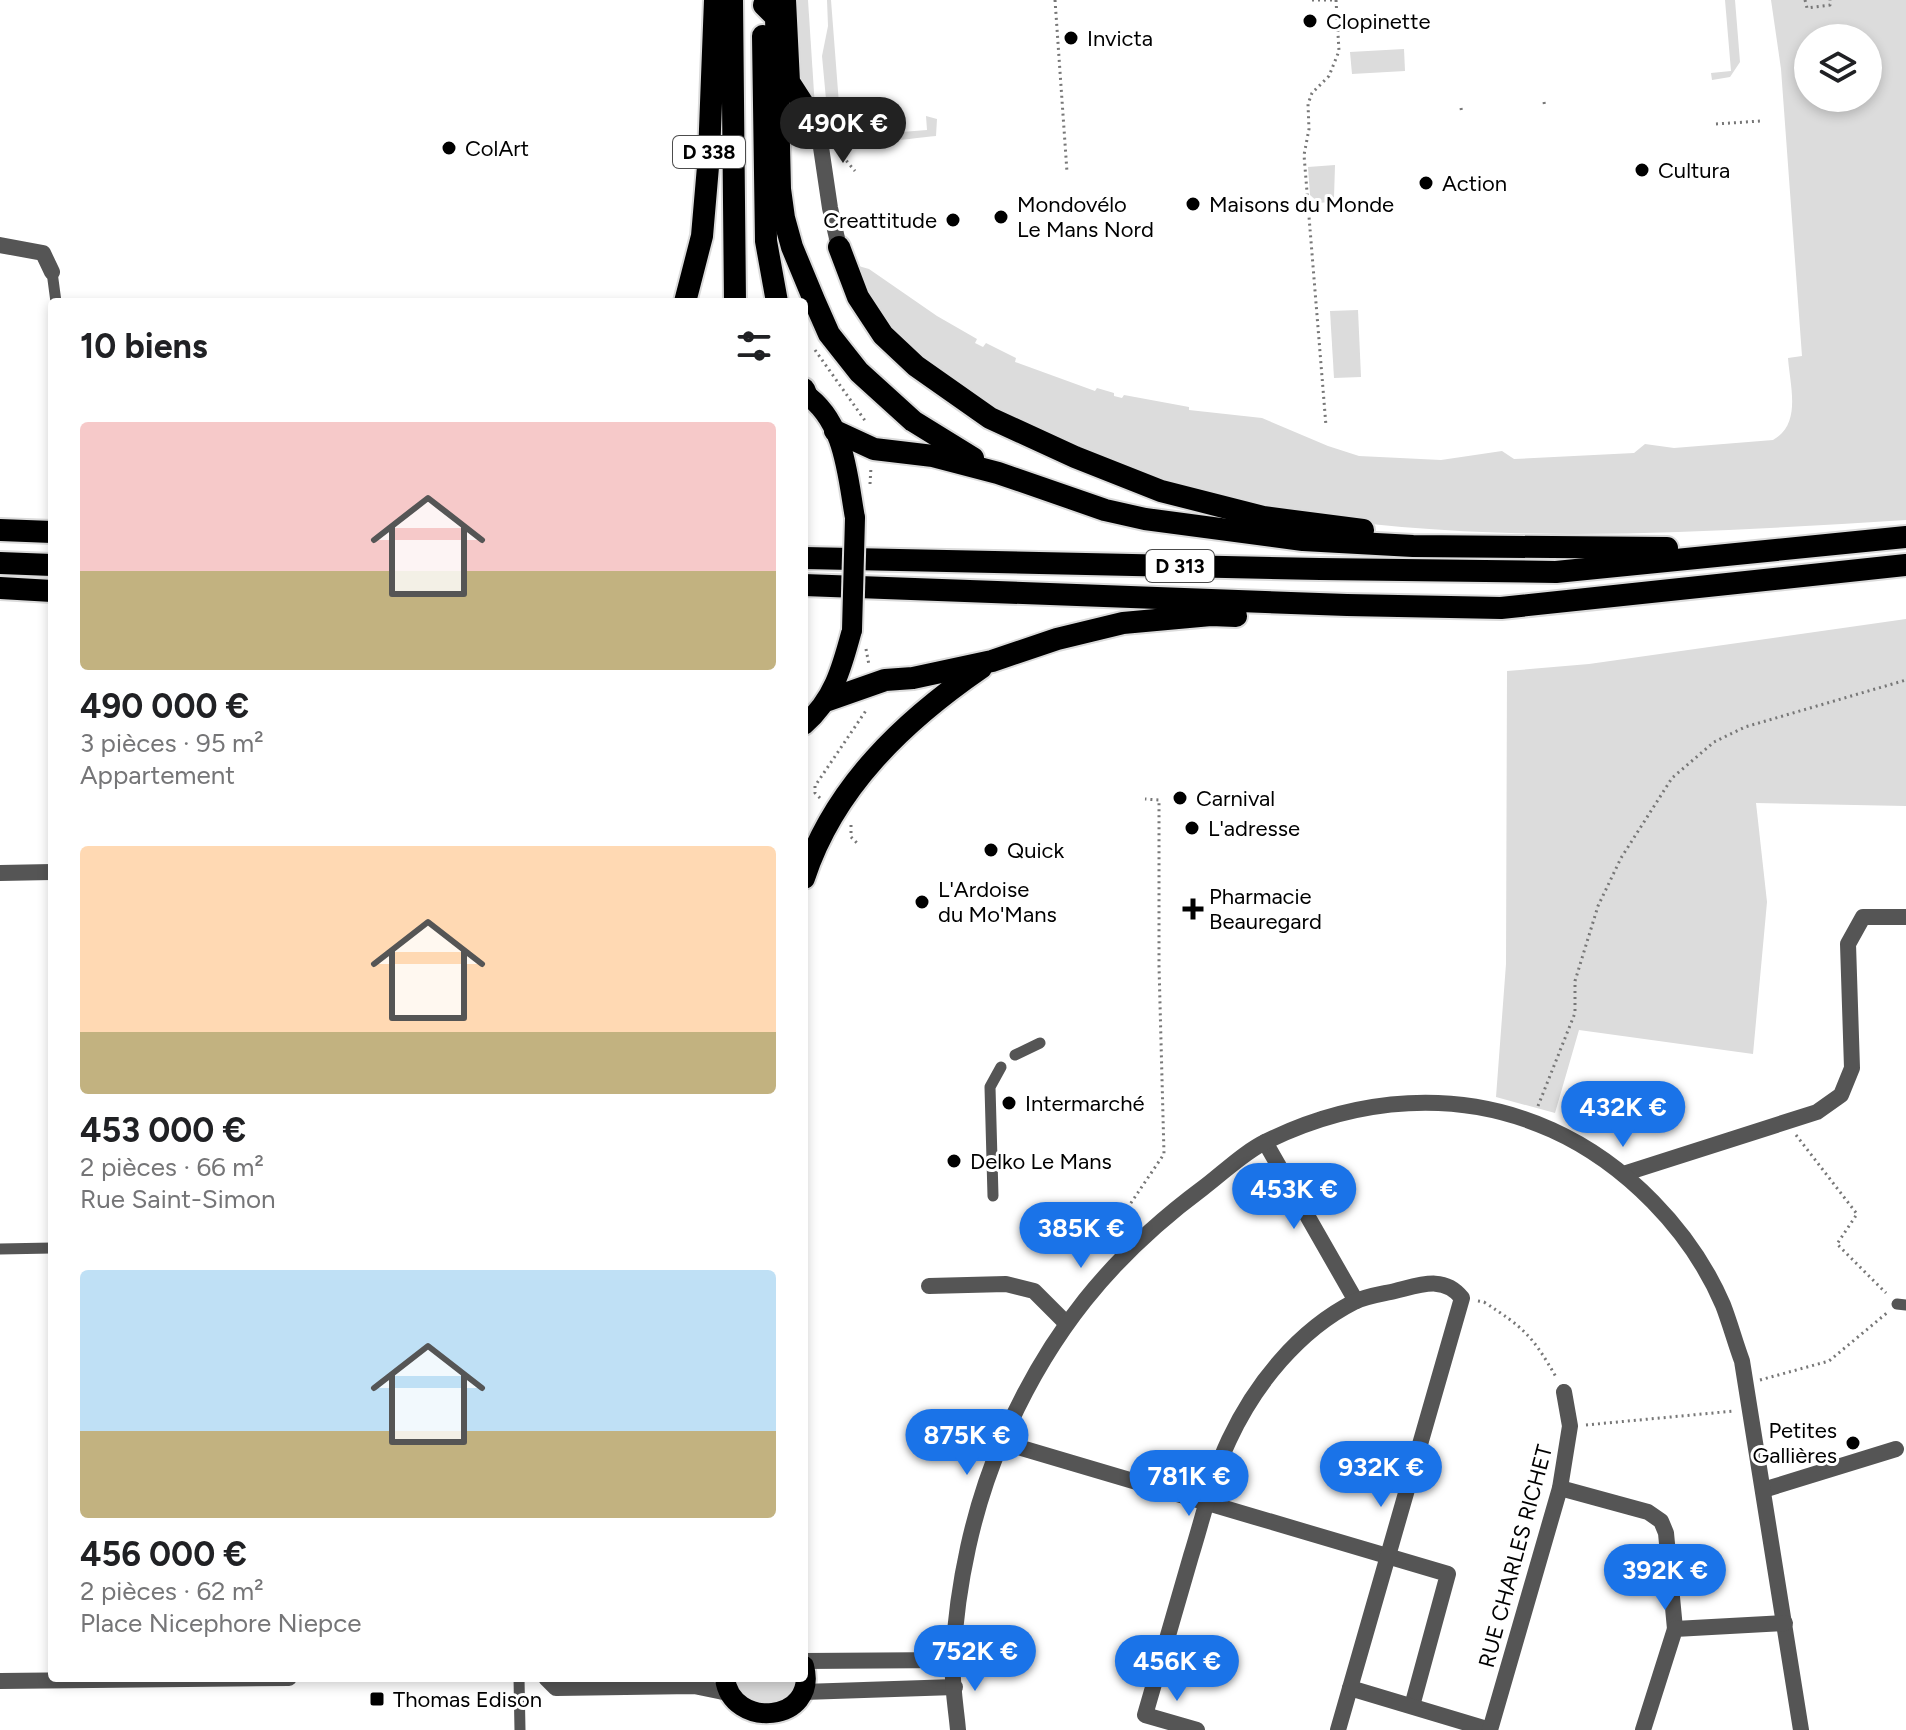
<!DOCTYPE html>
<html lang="fr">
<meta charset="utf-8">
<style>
:root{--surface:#fff;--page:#f6f6f6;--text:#202124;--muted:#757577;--accent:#1a73e8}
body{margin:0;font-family:Figtree,sans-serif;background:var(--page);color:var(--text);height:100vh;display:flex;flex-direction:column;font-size:30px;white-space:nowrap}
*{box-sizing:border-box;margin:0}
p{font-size:26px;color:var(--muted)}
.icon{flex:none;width:44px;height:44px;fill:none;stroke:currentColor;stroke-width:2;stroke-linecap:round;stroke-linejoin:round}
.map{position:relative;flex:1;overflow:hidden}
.side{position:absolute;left:48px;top:298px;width:760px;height:1384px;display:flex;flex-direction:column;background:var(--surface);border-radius:8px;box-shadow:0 4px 12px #0003}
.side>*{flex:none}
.tools{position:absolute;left:1794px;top:24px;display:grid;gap:16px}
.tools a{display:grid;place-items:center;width:88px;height:88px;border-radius:50%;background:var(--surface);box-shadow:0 4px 12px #0003;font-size:40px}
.price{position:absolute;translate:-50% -68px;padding:0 18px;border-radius:28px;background:var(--accent);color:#fff;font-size:26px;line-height:52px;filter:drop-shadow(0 2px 4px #0008)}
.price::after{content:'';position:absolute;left:50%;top:48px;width:24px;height:18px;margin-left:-12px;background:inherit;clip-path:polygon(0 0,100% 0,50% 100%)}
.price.active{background:#222;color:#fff}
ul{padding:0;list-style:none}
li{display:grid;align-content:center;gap:16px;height:424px;padding:0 32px}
li span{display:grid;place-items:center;height:248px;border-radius:8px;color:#555}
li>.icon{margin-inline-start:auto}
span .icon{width:144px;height:144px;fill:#fffc;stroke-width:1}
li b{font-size:34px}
h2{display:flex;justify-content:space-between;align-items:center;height:96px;padding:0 32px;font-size:34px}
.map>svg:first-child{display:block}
.green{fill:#dcdcdc;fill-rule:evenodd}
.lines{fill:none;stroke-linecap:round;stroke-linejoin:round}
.primary-casing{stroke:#dbdbdb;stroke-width:24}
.trunk-casing{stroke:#dbdbdb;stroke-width:26}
.path{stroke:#777;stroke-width:3;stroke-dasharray:2 4;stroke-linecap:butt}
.service{stroke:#555;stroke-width:11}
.minor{stroke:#555;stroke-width:16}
.tertiary{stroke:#555;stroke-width:16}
.primary{stroke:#000;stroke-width:20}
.trunk{stroke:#000;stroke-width:22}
.primary-bridge-casing{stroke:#dbdbdb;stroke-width:24;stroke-linecap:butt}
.primary-bridge{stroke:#000;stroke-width:20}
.poi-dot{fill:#000;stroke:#fff;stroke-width:3}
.labels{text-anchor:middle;stroke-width:6;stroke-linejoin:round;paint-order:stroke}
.shield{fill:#fff;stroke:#4c4c4c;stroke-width:2}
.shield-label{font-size:20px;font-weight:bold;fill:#000}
.poi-label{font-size:22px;fill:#000;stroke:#fff;text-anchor:start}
.street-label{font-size:22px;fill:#000;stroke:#fff}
</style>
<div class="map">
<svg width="1906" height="1730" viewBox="0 0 1906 1730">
<rect width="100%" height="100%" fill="#fff"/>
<!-- green -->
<g class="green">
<polygon points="794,0 808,0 815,108 800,90"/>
<path d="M827,0h4l8,104 12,1 2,16 10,1 1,13 63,-5 -1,-14 11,3 -1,17c-27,2 -96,17 -108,-15l-6,-65 6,-30z"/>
<polygon points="1725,0 1735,0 1740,62 1730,77 1712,80 1711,73 1731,71"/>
<path d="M1771,0h135v520c-210,13 -420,27 -628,-9 -42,-7 -83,-21 -123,-33 -68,-22 -133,-47 -191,-89 -37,-26 -74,-49 -97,-89 -6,-10 -8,-24 -12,-35l14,4 68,47 40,23 -2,4 8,4 3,-4 30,15 -1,4 80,29 2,-3 17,5v3l8,2 2,-3 65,12v3l73,8 66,28 31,10 82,4 61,-9 12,8 120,-6 11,-9 29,4 99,-8c29,-16 17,-54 15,-82l14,-2 -21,-287zM1808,38h60v60h-60z"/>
<polygon points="1404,49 1405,71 1352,74 1350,52"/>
<polygon points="1335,165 1334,197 1328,202 1319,203 1310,195 1308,167"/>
<polygon points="1358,310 1361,377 1334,378 1330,311"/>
<polygon points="1906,619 1906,806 1756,803 1767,902 1753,1054 1579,1030 1555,1113 1496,1097 1506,964 1507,671 1589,664"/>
<polygon points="734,1678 798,1678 794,1693 780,1707 742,1699"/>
</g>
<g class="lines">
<defs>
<g id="primary">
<path d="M804,393c41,28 43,80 51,125"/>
<path d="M804,725c30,-26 38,-58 48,-95"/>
<path d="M725,1678c6,52 94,45 79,-12"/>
</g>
<g id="trunk">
<polyline points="732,0 735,302"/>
<polyline points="785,0 789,82 818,127"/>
<polyline points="764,5 776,17 780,189 784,218 792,247 814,300 829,334 859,372 913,421 973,458"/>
<polyline points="763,36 766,241 777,302"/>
<polyline points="839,247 858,297 883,335 916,366 990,418 1075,457 1161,491 1263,517 1363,530"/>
<polyline points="685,302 702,236 709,155 715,0"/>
<polyline points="804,389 806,394"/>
<polyline points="835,431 874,449 933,456 998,473 1105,510 1145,519 1303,540 1413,546 1667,548"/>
<polyline points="0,530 52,532"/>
<polyline points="804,558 1320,569 1556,572 1906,537"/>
<polyline points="0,563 52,565"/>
<polyline points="804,585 1347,605 1501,608 1906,565"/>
<polyline points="0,588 52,591"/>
<polyline points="828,700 885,680 913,678 992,661 1057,639 1123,623 1211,615 1236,616"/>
<path d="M804,878c30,-91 100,-157 177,-210"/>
</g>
</defs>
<!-- primary casing -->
<use href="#primary" class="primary-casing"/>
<!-- trunk casing -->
<use href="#trunk" class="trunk-casing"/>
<!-- path -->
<g class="path">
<polyline points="1055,0 1067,172"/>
<polyline points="1312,0 1336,0 1339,51 1329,76 1312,93 1308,104 1309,129 1304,155 1326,426"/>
<polyline points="1805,0 1807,8 1830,5 1830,0"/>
<polyline points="1544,102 1545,108"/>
<polyline points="1461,108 1462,114"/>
<polyline points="1716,124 1761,121"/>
<polyline points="847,144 844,158 855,171"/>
<polyline points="815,350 866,422"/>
<polyline points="870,484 871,467"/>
<polyline points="866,649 869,665"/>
<polyline points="820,798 815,793 815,786 867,709"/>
<polyline points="851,825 851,837 857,843"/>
<polyline points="1538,1106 1575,1013 1575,981 1598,906 1621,858 1672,778 1714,742 1745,727 1906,680"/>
<polyline points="1796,1135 1857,1214 1837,1244 1886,1293"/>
<polyline points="1114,1228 1164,1154 1159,966 1159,800 1145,799"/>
<path d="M1478,1301l6,1c40,26 48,33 72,75"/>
<polyline points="1760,1380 1829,1361 1888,1312"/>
<polyline points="1586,1425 1734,1411"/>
</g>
<!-- service -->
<g class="service">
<polyline points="52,272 56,302"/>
<polyline points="1015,1055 1040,1043"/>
<polyline points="993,1196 990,1087 1001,1067"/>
<polyline points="0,1249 52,1248"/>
<polyline points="1897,1304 1906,1305"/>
<polyline points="519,1678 520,1730"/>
</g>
<!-- minor -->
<g class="minor">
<polyline points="0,245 43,253 52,272"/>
<polyline points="0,873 52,872"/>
<polyline points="1265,1142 1356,1301"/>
<polyline points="1623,1174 1817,1112 1841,1095 1852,1068 1848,944 1863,917 1906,917"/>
<polyline points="929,1286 1006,1284 1034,1291 1066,1323"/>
<polyline points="1001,1442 1448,1574 1412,1706"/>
<polyline points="1560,1488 1648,1512 1661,1521 1666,1533 1675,1629"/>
<polyline points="1763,1490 1896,1449"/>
<polyline points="804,1661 952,1660"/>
<polyline points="1350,1688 1490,1730"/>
<polyline points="803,1692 955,1687"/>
<path d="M958,1730c-2,-23 -7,-49 -5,-72 4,-73 20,-150 49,-217 46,-107 108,-184 201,-253 20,-15 41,-36 64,-47 90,-44 192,-53 285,-11 73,33 139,100 171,175 7,18 12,37 19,56l59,369"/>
<path d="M1197,1730l-52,-15c15,-53 31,-106 46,-159 12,-38 21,-80 38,-116 26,-56 70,-110 125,-138 12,-6 28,-8 41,-11 25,-6 49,-16 67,7l-124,432"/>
<polyline points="1490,1730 1560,1488 1570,1426 1564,1392"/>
<polyline points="1643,1730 1675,1629 1785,1623"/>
</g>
<!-- tertiary -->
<g class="tertiary">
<polyline points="818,127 830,208 839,247"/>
<polyline points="546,1678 556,1688 694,1686 728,1693"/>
<polyline points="0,1681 289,1678"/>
</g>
<!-- primary -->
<use href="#primary" class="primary"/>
<!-- trunk -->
<use href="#trunk" class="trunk"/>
<defs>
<polyline id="primary-bridge" points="852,630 855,518"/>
</defs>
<!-- primary-bridge casing -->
<use href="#primary-bridge" class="primary-bridge-casing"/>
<!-- primary-bridge -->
<use href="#primary-bridge" class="primary-bridge"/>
</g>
<!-- markers -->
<g class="poi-dot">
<circle cx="1310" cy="21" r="8"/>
<circle cx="1071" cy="38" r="8"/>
<circle cx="449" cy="148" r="8"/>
<circle cx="1642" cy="170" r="8"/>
<circle cx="1426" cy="183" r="8"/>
<circle cx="1193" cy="204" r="8"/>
<circle cx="1001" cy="217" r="8"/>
<circle cx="953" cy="220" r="8"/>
<circle cx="1180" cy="798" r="8"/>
<circle cx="1192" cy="828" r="8"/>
<circle cx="991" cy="850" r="8"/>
<circle cx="922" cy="902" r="8"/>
<path d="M1189 897h8v8h8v8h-8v8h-8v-8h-8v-8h8z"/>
<circle cx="1009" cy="1103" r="8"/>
<circle cx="954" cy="1161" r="8"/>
<circle cx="1853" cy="1443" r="8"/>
<rect x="369" y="1691" width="16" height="16" rx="4"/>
</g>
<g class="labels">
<!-- shield labels -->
<g class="shield">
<rect x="673" y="136" width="72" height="32" rx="6"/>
<rect x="1146" y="550" width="68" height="32" rx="6"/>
</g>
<g class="shield-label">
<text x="709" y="159">D 338</text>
<text x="1180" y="573">D 313</text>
</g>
<!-- poi labels -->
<g class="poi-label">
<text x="1326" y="29">Clopinette</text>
<text x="1087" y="46">Invicta</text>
<text x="465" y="156">ColArt</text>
<text x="1658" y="178">Cultura</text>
<text x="1442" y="191">Action</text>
<text x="1017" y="212">Mondovélo<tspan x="1017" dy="25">Le Mans Nord</tspan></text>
<text x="1209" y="212">Maisons du Monde</text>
<text x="937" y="228" text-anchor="end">Creattitude</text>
<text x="1196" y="806">Carnival</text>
<text x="1208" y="836">L'adresse</text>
<text x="1007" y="858">Quick</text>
<text x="938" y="897">L'Ardoise<tspan x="938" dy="25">du Mo'Mans</tspan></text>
<text x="1209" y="904">Pharmacie<tspan x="1209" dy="25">Beauregard</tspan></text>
<text x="1025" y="1111">Intermarché</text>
<text x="970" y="1169">Delko Le Mans</text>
<text x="1837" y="1438" text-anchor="end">Petites<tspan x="1837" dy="25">Gallières</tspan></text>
<text x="393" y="1707">Thomas Edison</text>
</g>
<!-- street labels -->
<g class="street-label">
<text transform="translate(1515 1556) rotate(-75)" y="8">RUE CHARLES RICHET</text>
</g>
</g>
</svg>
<div class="tools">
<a><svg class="icon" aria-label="layers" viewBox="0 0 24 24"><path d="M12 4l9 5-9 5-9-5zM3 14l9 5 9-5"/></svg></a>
</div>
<b class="price active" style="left:843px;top:165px">490K €</b>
<b class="price" style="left:1623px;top:1149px">432K €</b>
<b class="price" style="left:1294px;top:1231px">453K €</b>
<b class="price" style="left:1081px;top:1270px">385K €</b>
<b class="price" style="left:967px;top:1477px">875K €</b>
<b class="price" style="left:1381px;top:1509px">932K €</b>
<b class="price" style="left:1189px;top:1518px">781K €</b>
<b class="price" style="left:1665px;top:1612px">392K €</b>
<b class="price" style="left:975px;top:1693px">752K €</b>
<b class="price" style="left:1177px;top:1703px">456K €</b>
<section class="side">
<h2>10 biens<svg class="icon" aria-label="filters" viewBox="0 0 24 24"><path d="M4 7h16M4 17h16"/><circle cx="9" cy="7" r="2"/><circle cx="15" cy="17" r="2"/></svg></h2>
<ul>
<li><span style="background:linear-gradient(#f6c9c9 60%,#c2b280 0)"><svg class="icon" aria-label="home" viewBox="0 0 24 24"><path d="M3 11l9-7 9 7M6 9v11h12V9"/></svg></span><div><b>490 000 €</b><p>3 pièces · 95 m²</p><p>Appartement</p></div></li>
<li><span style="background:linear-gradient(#ffd9b3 75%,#c2b280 0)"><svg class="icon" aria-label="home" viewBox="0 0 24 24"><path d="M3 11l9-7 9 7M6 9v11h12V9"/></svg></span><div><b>453 000 €</b><p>2 pièces · 66 m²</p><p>Rue Saint-Simon</p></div></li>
<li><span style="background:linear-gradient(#bfe0f5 65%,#c2b280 0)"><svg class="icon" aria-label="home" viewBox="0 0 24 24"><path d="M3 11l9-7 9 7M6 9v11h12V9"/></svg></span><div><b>456 000 €</b><p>2 pièces · 62 m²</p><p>Place Nicephore Niepce</p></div></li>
</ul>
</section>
</div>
